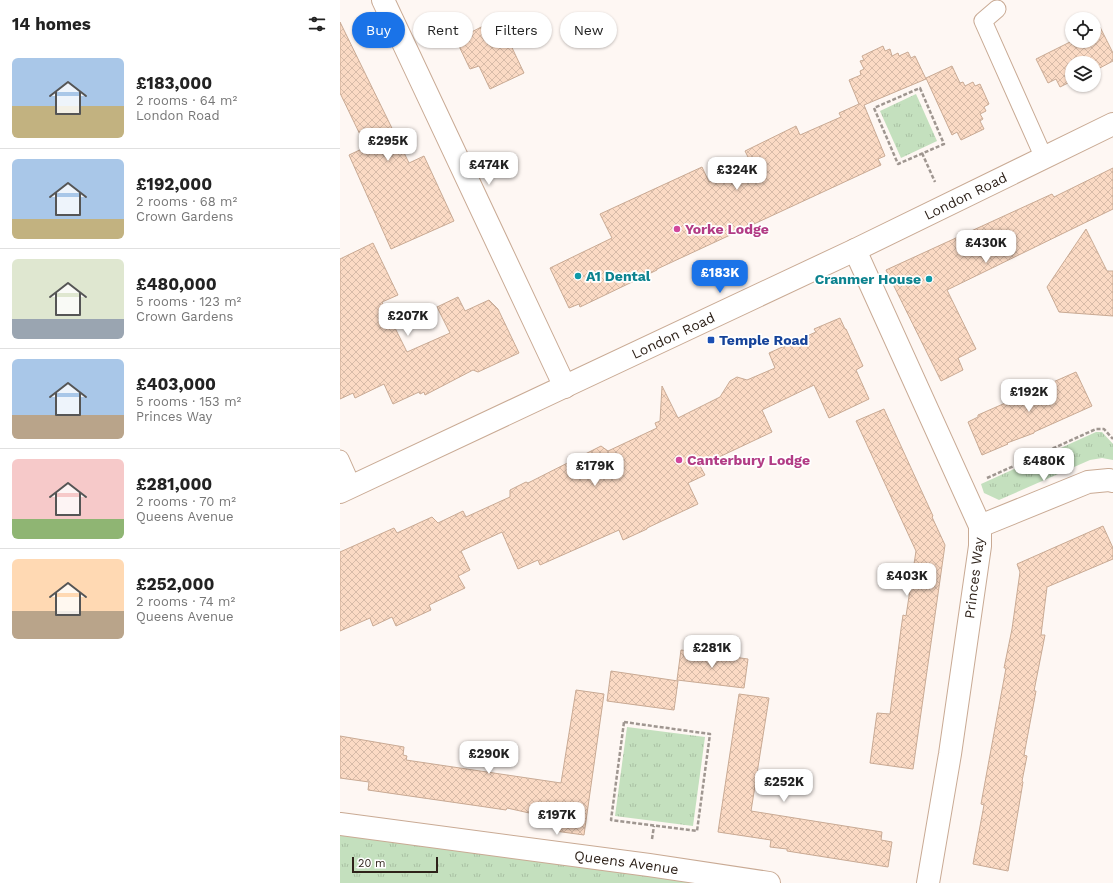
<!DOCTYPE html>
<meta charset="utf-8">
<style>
:root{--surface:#fff;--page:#f6f6f6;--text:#222;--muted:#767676;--line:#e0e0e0;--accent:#1a73e8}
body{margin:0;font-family:"Work Sans",sans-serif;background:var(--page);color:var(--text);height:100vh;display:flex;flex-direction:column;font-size:15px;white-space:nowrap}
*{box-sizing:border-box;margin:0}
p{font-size:13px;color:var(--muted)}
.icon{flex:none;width:22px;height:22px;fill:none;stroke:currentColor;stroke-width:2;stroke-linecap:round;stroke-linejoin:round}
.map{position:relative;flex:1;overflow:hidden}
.sheet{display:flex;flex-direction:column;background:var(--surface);width:340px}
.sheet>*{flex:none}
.top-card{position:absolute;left:12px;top:12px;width:380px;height:36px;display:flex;gap:8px}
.fabs{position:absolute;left:725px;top:12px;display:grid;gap:8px}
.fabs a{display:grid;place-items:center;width:36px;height:36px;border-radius:50%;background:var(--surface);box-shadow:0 1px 3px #0004;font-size:20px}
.scale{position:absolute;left:12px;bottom:10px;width:86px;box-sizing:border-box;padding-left:4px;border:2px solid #2e221a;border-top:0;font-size:11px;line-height:14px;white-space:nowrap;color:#2e221a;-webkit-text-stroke:3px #fff;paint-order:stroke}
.price{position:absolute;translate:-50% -34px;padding:0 9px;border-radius:8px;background:#fff;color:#222;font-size:13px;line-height:26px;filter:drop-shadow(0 1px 2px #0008)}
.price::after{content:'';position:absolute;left:50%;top:24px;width:12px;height:9px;margin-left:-6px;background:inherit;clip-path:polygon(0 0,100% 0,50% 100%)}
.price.selected{background:var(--accent);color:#fff}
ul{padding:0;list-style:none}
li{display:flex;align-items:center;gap:12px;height:100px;padding:0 12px}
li+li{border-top:1px solid var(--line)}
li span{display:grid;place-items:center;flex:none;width:112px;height:80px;border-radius:6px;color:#555}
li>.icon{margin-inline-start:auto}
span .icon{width:48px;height:48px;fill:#fffc;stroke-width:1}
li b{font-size:17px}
h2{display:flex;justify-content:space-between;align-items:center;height:48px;padding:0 12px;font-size:17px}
.pill{padding:0 14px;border-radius:18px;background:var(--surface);box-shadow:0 1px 3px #0004;font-size:14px;line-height:36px}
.pill.selected{background:var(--accent);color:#fff}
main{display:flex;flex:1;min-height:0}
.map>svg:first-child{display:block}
.grass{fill:url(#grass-tufts)}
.building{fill:url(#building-cross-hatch);stroke:#c9aa94}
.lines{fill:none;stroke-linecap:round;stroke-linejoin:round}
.lane-casing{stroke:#c9aa94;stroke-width:19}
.street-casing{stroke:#c9aa94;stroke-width:24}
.secondary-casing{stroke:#c9aa94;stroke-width:24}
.path{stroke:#9f9690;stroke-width:2.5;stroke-dasharray:4 2;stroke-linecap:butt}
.lane{stroke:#fff;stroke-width:17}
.street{stroke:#fff;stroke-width:22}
.secondary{stroke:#fff;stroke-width:22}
.hotel-dot{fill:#d1479c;stroke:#fff;stroke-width:1.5}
.culture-dot{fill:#0f9aa8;stroke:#fff;stroke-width:1.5}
.transit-dot{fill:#1a4fb4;stroke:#fff;stroke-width:1.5}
.labels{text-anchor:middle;stroke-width:3.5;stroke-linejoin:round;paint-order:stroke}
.street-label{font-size:14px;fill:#2e221a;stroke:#fff}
.hotel-label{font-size:14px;font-weight:bold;fill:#b23c85;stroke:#fff;text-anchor:start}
.culture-label{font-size:14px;font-weight:bold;fill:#0d838f;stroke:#fff;text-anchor:start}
.transit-label{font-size:14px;font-weight:bold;fill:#164399;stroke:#fff;text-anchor:start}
</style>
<main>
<section class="sheet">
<h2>14 homes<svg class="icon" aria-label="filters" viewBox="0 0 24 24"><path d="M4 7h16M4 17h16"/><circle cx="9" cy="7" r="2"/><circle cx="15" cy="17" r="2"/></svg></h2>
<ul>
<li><span style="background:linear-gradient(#a9c7e8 60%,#c2b280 0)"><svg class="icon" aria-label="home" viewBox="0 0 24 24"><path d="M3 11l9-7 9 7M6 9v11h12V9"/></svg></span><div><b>£183,000</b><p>2 rooms · 64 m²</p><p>London Road</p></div></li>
<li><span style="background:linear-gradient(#a9c7e8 75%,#c2b280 0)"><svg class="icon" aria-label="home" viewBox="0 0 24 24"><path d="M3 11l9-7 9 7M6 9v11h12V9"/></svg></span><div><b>£192,000</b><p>2 rooms · 68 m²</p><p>Crown Gardens</p></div></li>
<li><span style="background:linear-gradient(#dfe7d0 75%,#9aa5b1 0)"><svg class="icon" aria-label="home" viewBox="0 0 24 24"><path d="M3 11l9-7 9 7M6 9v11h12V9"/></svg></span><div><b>£480,000</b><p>5 rooms · 123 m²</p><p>Crown Gardens</p></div></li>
<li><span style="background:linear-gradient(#a9c7e8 70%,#b9a48a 0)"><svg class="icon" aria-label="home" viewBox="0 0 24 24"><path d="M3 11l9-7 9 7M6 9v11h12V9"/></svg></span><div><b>£403,000</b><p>5 rooms · 153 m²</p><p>Princes Way</p></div></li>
<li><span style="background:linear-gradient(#f6c9c9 75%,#8fb573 0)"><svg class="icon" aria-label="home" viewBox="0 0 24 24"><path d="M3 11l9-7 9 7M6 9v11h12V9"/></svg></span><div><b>£281,000</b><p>2 rooms · 70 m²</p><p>Queens Avenue</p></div></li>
<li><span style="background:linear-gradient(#ffd9b3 65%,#b9a48a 0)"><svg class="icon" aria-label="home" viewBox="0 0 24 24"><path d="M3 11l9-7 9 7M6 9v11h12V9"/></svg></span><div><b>£252,000</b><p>2 rooms · 74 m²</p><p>Queens Avenue</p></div></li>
</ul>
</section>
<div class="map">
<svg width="773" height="883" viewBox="0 0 773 883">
<defs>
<pattern id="grass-tufts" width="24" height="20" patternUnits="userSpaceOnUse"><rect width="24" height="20" fill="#c4e0be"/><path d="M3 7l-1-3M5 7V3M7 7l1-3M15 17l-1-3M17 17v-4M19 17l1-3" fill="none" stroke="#a9c0a3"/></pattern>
<pattern id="building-cross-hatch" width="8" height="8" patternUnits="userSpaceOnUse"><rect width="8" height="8" fill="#fbdac4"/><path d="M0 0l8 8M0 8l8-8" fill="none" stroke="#d7bba8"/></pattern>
</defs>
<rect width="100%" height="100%" fill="#fef7f3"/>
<!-- grass -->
<g class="grass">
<polygon points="576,94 597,141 561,158 540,111"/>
<polygon points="756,432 762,432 773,444 773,460 762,458 750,460 659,500 644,493 641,484"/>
<polygon points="287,727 365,737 353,826 275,816"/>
<polygon points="0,823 429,883 0,883"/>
</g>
<!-- building -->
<g class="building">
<polygon points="0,22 69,163 84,156 114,221 51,249 9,155 26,147 0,93"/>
<polygon points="149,23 157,39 166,35 184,73 150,89 139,66 130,69 116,40"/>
<polygon points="760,27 773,53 773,61 754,71 754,63 732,63 732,81 720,87 716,79 708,83 696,59 732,41 754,41 754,30"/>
<polygon points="543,46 545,51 550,49 552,56 558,53 559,56 568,52 571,58 575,56 586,79 524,105 545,156 538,159 541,165 317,269 317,270 240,307 239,304 229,308 210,268 272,238 260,214 362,167 369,182 411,163 405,151 456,126 460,135 501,117 499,113 519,104 509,80 521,75 520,71 524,69 520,61 524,60 522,56"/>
<polygon points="612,66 620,83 623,82 625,86 633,82 635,86 640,84 649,104 644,107 646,111 640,114 643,119 640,121 644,129 621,140 617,132 612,135 586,78"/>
<polygon points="773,168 773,209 607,290 636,349 618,358 623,370 601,381 546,270 712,194 714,197"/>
<polygon points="746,229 767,271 773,271 773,316 719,312 707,287"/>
<polygon points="33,243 58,295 42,302 67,352 110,333 97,307 118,297 125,311 149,300 158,309 179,353 138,372 133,370 85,395 84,392 80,394 79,392 53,404 44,384 15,398 13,393 0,399 0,259"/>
<polygon points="500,318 505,329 506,329 523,366 516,370 529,399 489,418 474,385 422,410 432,432 360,466 365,475 348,483 358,504 307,528 307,529 283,540 279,530 200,565 198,560 178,569 162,532 121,551 130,570 118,576 125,588 89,605 91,610 56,626 52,617 33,626 30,618 0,631 0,552 54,528 57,533 92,517 98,523 123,511 126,517 170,497 170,490 186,482 188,483 261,446 268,451 317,428 315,423 320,421 322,386 338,418 380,397 390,381 397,377 407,380 435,368 429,353 476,332 474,329"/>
<polygon points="736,372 752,406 694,432 694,433 667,443 668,444 642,455 628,422 638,417 638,415"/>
<polygon points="544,409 593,516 592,517 605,545 573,769 530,763 537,713 550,714 561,629 563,615 566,616 576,551 516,421"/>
<polygon points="763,526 773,548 773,559 707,587 701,635 705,635 694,691 696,691 684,755 687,756 682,781 683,782 668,871 633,864 644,805 641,804 666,668 664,668 672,629 680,572 677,564"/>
<polygon points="341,650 408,659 404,688 337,680"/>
<polygon points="271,671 338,681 334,710 267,701"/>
<polygon points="236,690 264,694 244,835 215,831 216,819 167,808 166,810 139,806 28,790 29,782 0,778 0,736 64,747 63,755 67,756 66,760 221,783"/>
<polygon points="399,694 429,698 411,811 542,832 541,840 552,842 548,867 447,851 447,849 430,847 431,840 378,832"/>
</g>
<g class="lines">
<defs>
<g id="lane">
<polyline points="657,9 643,21 704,158"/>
<polyline points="0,459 12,486"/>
</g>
<g id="street">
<polyline points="43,0 225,387"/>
<polyline points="515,250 640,526 640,546 610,754 588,883"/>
<polyline points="640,526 748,482 769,480 773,481"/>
<path id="s1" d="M0,824l309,41 120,18"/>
</g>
<g id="secondary">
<path id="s2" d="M0,492l515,-242 258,-126"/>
</g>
</defs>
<!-- lane casing -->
<use href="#lane" class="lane-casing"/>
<!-- street casing -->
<use href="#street" class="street-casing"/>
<!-- secondary casing -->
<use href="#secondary" class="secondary-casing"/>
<!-- path -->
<g class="path">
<polygon points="580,88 604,144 558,164 534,108"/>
<polyline points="582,153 595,182"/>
<polyline points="647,478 756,429 764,429 773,439"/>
<polygon points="284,722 370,734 357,831 271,820"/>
<polyline points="312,839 314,826"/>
</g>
<!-- lane -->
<use href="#lane" class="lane"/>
<!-- street -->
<use href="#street" class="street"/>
<!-- secondary -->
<use href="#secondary" class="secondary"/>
</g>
<!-- markers -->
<g class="hotel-dot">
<circle cx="337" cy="229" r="4"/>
<circle cx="339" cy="460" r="4"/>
</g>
<g class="culture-dot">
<circle cx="238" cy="276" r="4"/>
<circle cx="589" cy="279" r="4"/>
</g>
<rect class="transit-dot" x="367" y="336" width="8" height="8" rx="2"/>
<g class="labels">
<!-- street labels -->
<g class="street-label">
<text dy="5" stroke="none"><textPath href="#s2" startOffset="692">London Road</textPath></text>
<text dy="5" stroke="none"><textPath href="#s2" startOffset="368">London Road</textPath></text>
<text transform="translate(634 578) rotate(-83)" y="5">Princes Way</text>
<text dy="5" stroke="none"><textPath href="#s1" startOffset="289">Queens Avenue</textPath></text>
</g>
<!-- hotel labels -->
<g class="hotel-label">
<text x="345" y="234">Yorke Lodge</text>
<text x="347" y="465">Canterbury Lodge</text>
</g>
<!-- culture labels -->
<g class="culture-label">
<text x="246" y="281">A1 Dental</text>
<text x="581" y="284" text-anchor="end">Cranmer House</text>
</g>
<!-- transit labels -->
<g class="transit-label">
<text x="379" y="345">Temple Road</text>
</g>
</g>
</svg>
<div class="fabs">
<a><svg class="icon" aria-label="locate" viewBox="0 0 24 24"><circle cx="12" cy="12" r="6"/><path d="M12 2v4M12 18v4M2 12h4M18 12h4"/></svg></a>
<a><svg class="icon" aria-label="layers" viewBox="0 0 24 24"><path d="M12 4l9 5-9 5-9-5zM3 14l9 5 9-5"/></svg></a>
</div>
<div class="scale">20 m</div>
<b class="price" style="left:48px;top:162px">£295K</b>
<b class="price" style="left:149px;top:186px">£474K</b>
<b class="price" style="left:397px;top:191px">£324K</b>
<b class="price" style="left:646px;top:264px">£430K</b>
<b class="price selected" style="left:380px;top:294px">£183K</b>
<b class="price" style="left:68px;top:337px">£207K</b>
<b class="price" style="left:689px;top:413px">£192K</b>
<b class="price" style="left:704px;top:482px">£480K</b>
<b class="price" style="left:255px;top:487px">£179K</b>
<b class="price" style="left:567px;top:597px">£403K</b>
<b class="price" style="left:372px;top:669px">£281K</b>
<b class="price" style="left:149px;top:775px">£290K</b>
<b class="price" style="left:444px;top:803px">£252K</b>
<b class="price" style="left:217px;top:836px">£197K</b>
<div class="top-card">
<a class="pill selected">Buy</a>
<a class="pill">Rent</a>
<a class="pill">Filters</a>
<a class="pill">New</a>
</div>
</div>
</main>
